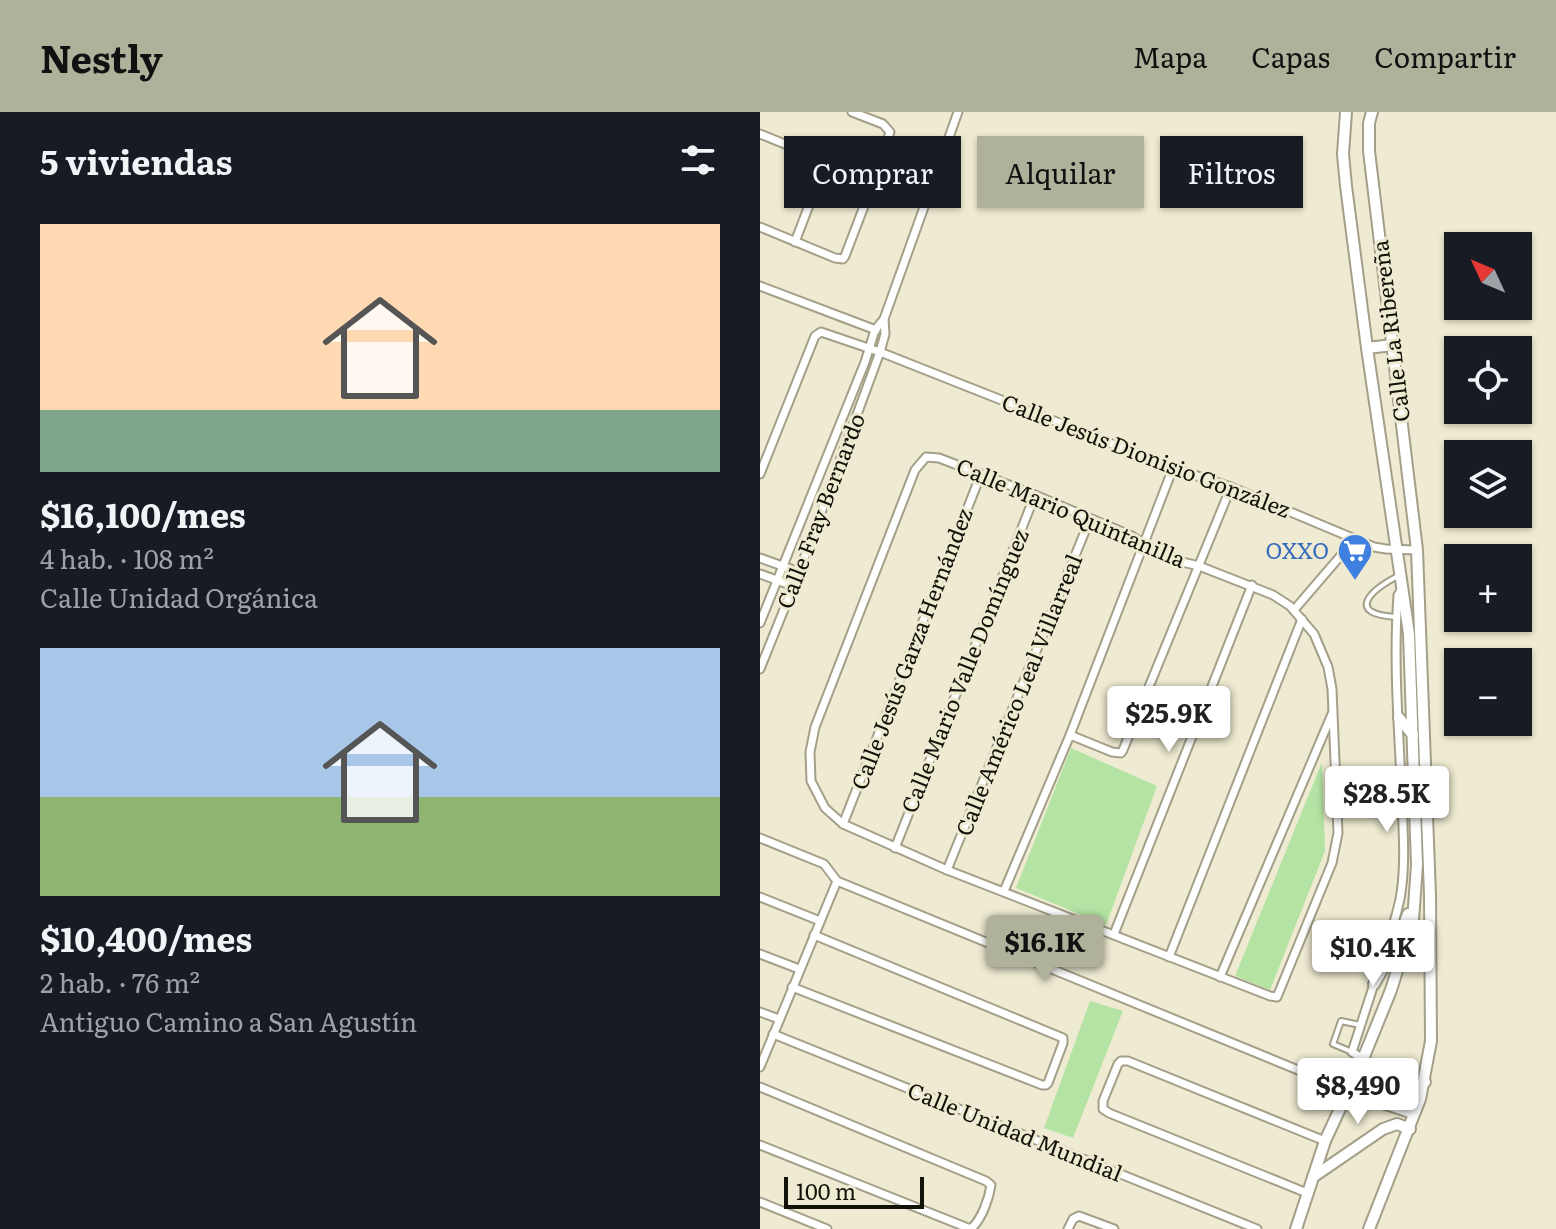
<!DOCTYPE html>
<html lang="es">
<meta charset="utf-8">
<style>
:root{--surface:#171b24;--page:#242831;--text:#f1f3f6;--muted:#9ea1a6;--accent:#b0b19b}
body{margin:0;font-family:Literata,serif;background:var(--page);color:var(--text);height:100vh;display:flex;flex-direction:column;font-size:30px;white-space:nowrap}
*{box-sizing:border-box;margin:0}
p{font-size:26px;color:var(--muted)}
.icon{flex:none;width:44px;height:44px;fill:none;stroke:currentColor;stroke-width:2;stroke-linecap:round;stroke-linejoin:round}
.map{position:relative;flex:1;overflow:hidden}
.details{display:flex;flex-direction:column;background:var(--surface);width:760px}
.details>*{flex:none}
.hud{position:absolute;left:24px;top:24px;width:652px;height:72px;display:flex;gap:16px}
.needle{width:52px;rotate:314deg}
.controls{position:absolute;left:684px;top:120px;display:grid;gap:16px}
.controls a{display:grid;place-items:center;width:88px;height:88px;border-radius:0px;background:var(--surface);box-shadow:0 2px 6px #0004;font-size:40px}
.scale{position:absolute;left:24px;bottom:20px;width:140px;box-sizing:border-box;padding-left:8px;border:4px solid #131209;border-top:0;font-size:22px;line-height:28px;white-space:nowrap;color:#131209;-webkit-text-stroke:6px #efebd2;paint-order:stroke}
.price{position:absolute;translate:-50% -68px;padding:0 18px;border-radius:8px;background:#fff;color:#222;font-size:26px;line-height:52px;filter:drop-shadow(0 2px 4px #0008)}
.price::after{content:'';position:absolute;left:50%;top:48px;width:24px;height:18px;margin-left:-12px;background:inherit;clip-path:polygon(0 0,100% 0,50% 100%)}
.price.on{background:var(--accent);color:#111}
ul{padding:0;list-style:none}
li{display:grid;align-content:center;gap:16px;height:424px;padding:0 40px}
li span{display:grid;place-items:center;height:248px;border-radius:0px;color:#555}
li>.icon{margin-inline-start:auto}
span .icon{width:144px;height:144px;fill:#fffc;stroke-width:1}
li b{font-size:34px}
h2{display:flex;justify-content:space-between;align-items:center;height:96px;padding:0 40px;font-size:34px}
.tag{padding:0 28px;border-radius:0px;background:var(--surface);box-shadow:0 2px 6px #0004;font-size:28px;line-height:72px}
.tag.on{background:var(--accent);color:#111}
header{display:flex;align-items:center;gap:48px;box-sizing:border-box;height:112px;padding:0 40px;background:var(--accent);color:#111}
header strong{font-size:38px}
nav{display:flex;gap:44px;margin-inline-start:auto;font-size:28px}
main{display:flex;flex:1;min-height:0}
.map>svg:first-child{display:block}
.green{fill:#b4e3a4}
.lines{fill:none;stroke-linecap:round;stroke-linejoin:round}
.lane-casing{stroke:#a39f89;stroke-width:8}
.street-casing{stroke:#a39f89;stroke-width:11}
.secondary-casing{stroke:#a39f89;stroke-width:14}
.lane{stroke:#fff;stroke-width:4}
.street{stroke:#fff;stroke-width:7}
.secondary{stroke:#fff;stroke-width:10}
.labels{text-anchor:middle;stroke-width:6;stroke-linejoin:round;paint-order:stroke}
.street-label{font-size:22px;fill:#131209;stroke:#efebd2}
.shop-label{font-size:22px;fill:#366cbe;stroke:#efebd2;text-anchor:end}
</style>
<header>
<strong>Nestly</strong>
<nav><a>Mapa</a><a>Capas</a><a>Compartir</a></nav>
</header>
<main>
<section class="details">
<h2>5 viviendas<svg class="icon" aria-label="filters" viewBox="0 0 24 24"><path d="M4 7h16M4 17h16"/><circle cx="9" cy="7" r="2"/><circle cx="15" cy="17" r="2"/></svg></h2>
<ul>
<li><span style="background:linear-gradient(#ffd9b3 75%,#7fa58c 0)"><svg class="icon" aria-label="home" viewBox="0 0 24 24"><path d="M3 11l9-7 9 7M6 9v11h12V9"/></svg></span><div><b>$16,100/mes</b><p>4 hab. · 108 m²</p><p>Calle Unidad Orgánica</p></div></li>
<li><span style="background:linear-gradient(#a9c7e8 60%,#8fb573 0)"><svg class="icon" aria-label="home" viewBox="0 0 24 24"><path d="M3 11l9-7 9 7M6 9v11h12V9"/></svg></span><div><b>$10,400/mes</b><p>2 hab. · 76 m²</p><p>Antiguo Camino a San Agustín</p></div></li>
</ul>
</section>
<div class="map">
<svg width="796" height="1117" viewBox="0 0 796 1117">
<rect width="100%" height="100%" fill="#efebd2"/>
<!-- green -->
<g class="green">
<polygon points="311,636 397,674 346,813 256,776"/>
<polygon points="562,650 565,739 510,878 475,864"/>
<polygon points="330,889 363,899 313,1026 284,1016"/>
</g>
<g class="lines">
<defs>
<g id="lane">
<path d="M636,505c-50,-3 -27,-26 2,-41"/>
<polyline points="592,940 573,932 581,909 600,913"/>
</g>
<g id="street">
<polyline points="0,22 114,68"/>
<polyline points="0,115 75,146 83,147 85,144 114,68 130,20 123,12 92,0"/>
<polyline points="35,130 66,49"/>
<polyline points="0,174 116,218"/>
<polygon points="166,345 179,346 275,383 372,424 393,438 410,447 439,454 513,483 530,494 554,522 568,555 572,577 578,721 572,751 517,885 510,884 187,758 83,712 65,696 51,669 50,640 55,615 155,358"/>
<polyline points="0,362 55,224 61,220 120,240 413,356 471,375 614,435 626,437 657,438"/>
<polyline points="0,446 39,460"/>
<polyline points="0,462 33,474"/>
<polyline points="534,498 595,427"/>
<polyline points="0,511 105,250 115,218 124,207 198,0"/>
<polyline points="0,557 39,460 120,240 125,222 124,207"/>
<polyline points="310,623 352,640 361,641 363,638 471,375"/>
<polyline points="83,712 221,362"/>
<polyline points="0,726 64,752 77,769 621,992 654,1003"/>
<polyline points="135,736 275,383"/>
<polyline points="187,758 330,407"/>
<polyline points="244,779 310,623 413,356"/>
<polyline points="0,785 60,809"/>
<polyline points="354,822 492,473"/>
<polyline points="0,842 39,857"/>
<polyline points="409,845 542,507"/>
<path d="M619,858c7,-24 16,-47 21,-71 6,-32 3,-67 2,-99 -3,-68 -9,-137 -4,-205l3,-5"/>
<polyline points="460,865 572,602"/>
<polyline points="32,875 282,973 286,973 288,971 303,931 303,926 54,823"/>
<polyline points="0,900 19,907"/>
<polyline points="13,922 497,1117"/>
<polyline points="603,947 592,940 615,869"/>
<polyline points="0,955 77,769"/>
<path d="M0,975l226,94 5,4c-2,14 -9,33 -19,43h-4l-208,-83"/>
<polyline points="547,1081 349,1001 343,997 343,989 358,952 361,949 368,949 565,1029"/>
<polyline points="0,1090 67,1117"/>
<polyline points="308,1117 313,1107 319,1104 354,1117"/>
</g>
<g id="secondary">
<polyline points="607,236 633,233"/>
<polyline points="639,606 653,623"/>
<polyline points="614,872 635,835 648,802"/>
<path d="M603,947c12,29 34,37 62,23"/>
<polyline points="553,1065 623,1017 637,1012 650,1017"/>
<polyline points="536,1117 565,1029 603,947 631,878 653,808 657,753 649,522 607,236 586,74 583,42 586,0"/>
<polyline points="609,1117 660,987 671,929 670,783 657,438 609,39 609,11 612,0"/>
</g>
</defs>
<!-- lane casing -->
<use href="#lane" class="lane-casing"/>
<!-- street casing -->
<use href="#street" class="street-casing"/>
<!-- secondary casing -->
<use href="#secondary" class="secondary-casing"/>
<!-- lane -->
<use href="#lane" class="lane"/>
<!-- street -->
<use href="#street" class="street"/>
<!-- secondary -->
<use href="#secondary" class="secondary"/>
</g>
<!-- icons -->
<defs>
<symbol id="supermarket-pin" viewBox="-11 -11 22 30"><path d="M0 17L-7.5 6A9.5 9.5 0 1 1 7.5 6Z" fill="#3f7fe0" stroke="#efebd2"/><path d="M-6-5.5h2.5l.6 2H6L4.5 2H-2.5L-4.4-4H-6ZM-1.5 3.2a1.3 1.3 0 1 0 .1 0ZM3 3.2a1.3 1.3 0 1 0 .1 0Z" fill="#fff"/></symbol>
</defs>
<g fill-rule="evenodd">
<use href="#supermarket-pin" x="575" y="419" width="40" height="54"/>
</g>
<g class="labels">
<!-- street labels -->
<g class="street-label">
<text transform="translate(631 219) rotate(-97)" y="8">Calle La Ribereña</text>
<text transform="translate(386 344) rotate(21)" y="8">Calle Jesús Dionisio González</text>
<text transform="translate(61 399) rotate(-69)" y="8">Calle Fray Bernardo</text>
<text transform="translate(311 401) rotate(23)" y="8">Calle Mario Quintanilla</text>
<text transform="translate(152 537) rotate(-69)" y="8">Calle Jesús Garza Hernández</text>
<text transform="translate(205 559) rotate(-68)" y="8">Calle Mario Valle Domínguez</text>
<text transform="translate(259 583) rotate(-68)" y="8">Calle Américo Leal Villarreal</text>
<text transform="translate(255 1020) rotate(22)" y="8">Calle Unidad Mundial</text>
</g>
<!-- shop labels -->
<g class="shop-label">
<text x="569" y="447">OXXO</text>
</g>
</g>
</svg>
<div class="controls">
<a><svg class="needle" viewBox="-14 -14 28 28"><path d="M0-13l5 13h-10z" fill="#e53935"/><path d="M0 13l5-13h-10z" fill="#9ea1a6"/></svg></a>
<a><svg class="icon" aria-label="locate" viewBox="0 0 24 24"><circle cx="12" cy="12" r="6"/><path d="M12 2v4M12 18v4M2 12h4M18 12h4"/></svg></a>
<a><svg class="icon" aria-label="layers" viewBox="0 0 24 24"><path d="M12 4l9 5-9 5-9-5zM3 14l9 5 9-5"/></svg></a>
<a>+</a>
<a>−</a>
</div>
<div class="scale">100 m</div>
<b class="price" style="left:409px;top:642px">$25.9K</b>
<b class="price" style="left:627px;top:722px">$28.5K</b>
<b class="price on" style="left:285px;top:871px">$16.1K</b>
<b class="price" style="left:613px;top:876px">$10.4K</b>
<b class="price" style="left:598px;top:1014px">$8,490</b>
<div class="hud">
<a class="tag">Comprar</a>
<a class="tag on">Alquilar</a>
<a class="tag">Filtros</a>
</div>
</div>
</main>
